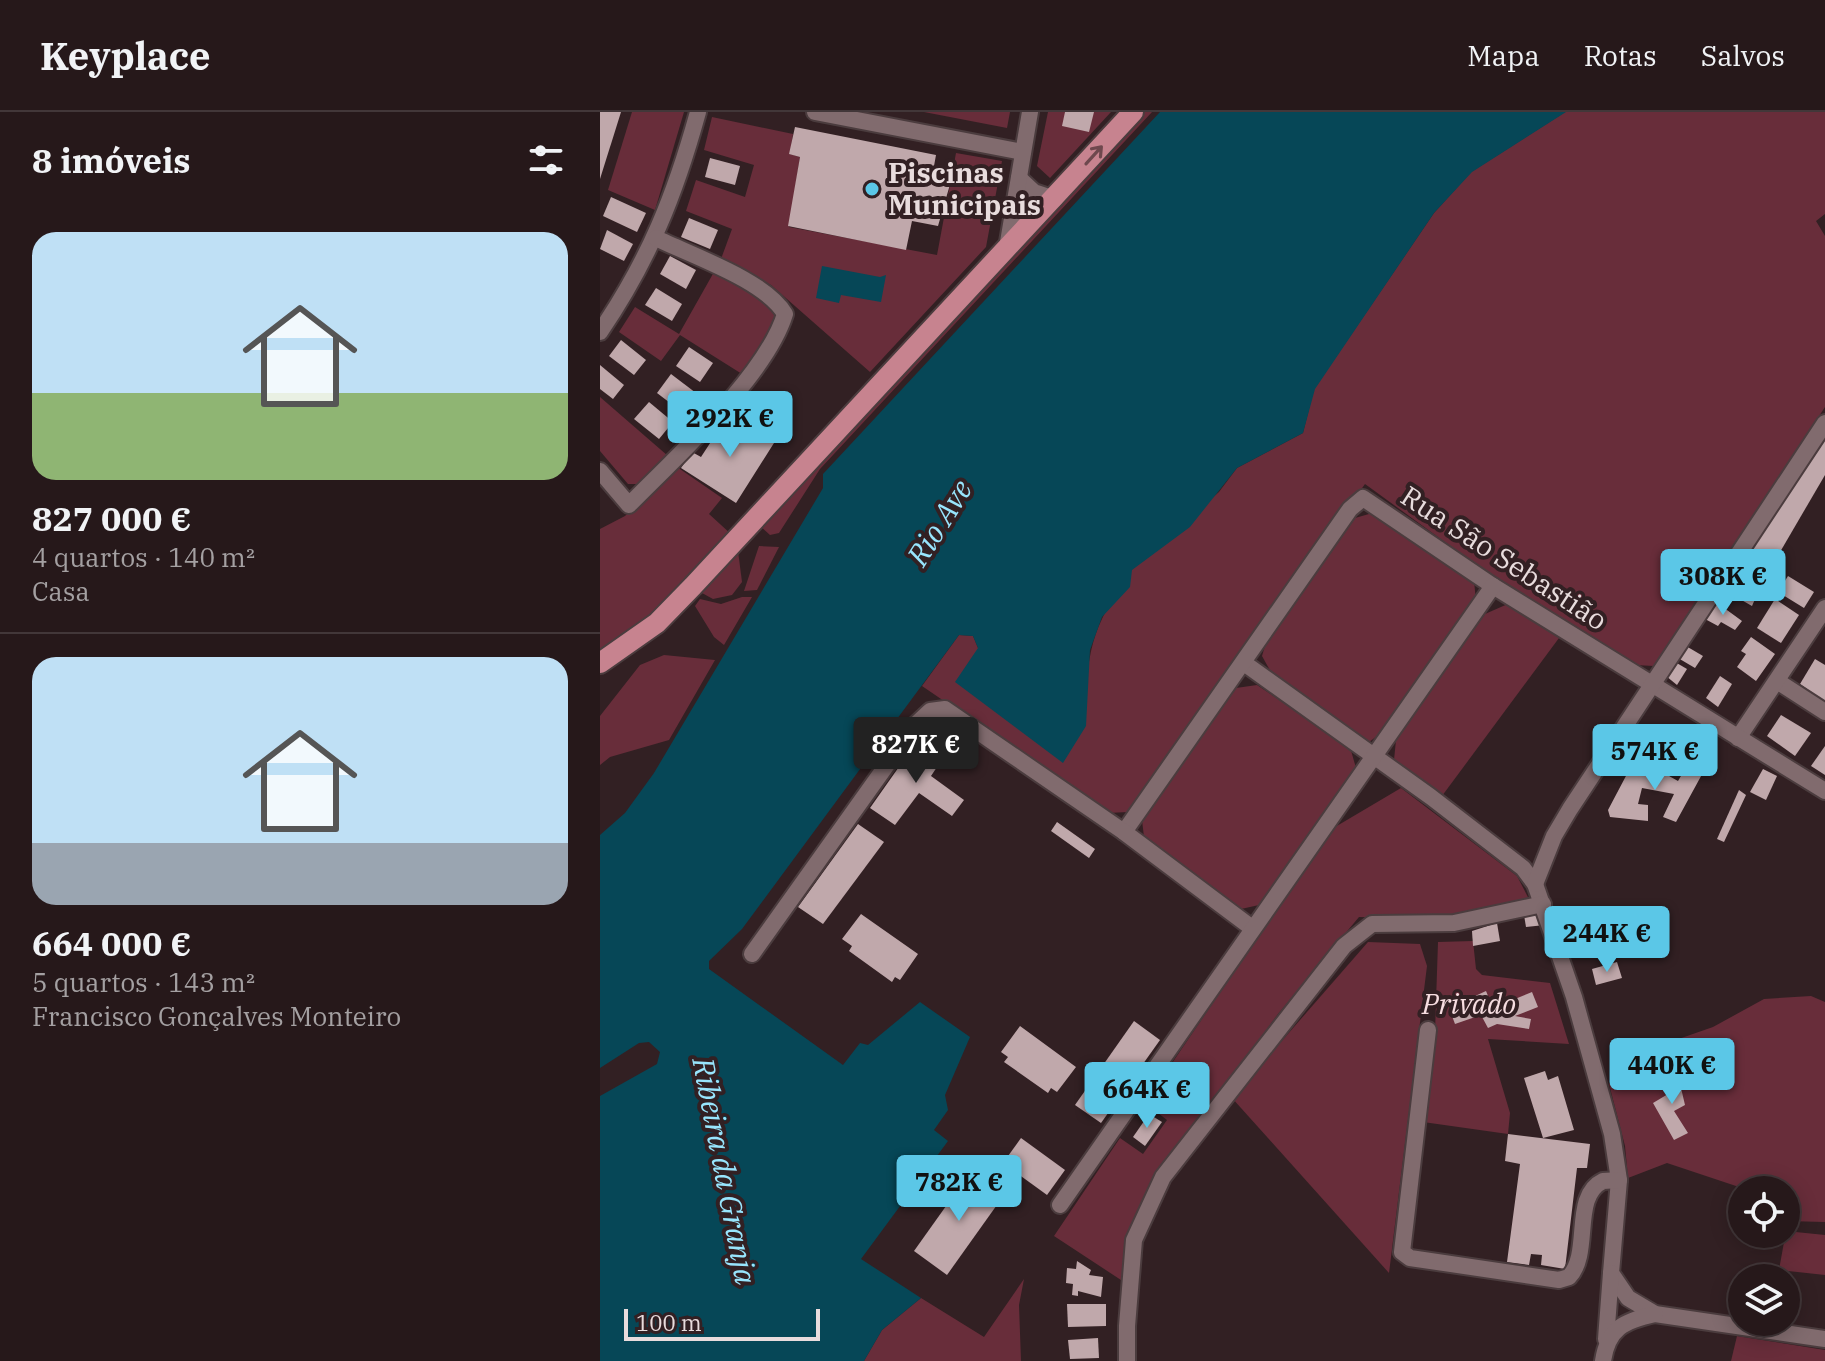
<!DOCTYPE html>
<html lang="pt">
<meta charset="utf-8">
<style>
:root{--surface:#26181a;--page:#2e2123;--text:#f1f3f6;--muted:#a4a0a2;--line:#423739;--accent:#5bc7e7}
body{margin:0;font-family:"IBM Plex Serif",serif;background:var(--page);color:var(--text);height:100vh;display:flex;flex-direction:column;font-size:30px;white-space:nowrap}
*{box-sizing:border-box;margin:0}
p{font-size:26px;color:var(--muted)}
.icon{flex:none;width:44px;height:44px;fill:none;stroke:currentColor;stroke-width:2;stroke-linecap:round;stroke-linejoin:round}
.map{position:relative;flex:1;overflow:hidden}
.side{display:flex;flex-direction:column;background:var(--surface);width:600px}
.side>*{flex:none}
.tools{position:absolute;left:1128px;top:1064px;display:grid;gap:16px}
.tools a{display:grid;place-items:center;width:72px;height:72px;border-radius:50%;background:var(--surface);box-shadow:0 4px 20px #0003,0 0 0 2px var(--line);font-size:40px}
.scale{position:absolute;left:24px;bottom:20px;width:196px;box-sizing:border-box;padding-left:8px;border:4px solid #e8dcdd;border-top:0;font-size:22px;line-height:28px;white-space:nowrap;color:#e8dcdd;-webkit-text-stroke:6px #322023;paint-order:stroke}
.price{position:absolute;translate:-50% -68px;padding:0 18px;border-radius:8px;background:var(--accent);color:#111;font-size:26px;line-height:52px;filter:drop-shadow(0 2px 4px #0008)}
.price::after{content:'';position:absolute;left:50%;top:48px;width:24px;height:18px;margin-left:-12px;background:inherit;clip-path:polygon(0 0,100% 0,50% 100%)}
.price.current{background:#222;color:#fff}
ul{padding:0;list-style:none}
li{display:grid;align-content:center;gap:16px;height:424px;padding:0 32px}
li+li{border-top:2px solid var(--line)}
li span{display:grid;place-items:center;height:248px;border-radius:24px;color:#555}
li>.icon{margin-inline-start:auto}
span .icon{width:144px;height:144px;fill:#fffc;stroke-width:1}
li b{font-size:34px}
h2{display:flex;justify-content:space-between;align-items:center;height:96px;padding:0 32px;font-size:34px}
header{display:flex;align-items:center;gap:48px;box-sizing:border-box;height:112px;padding:0 40px;background:var(--surface);border-bottom:2px solid var(--line)}
header strong{font-size:38px}
nav{display:flex;gap:44px;margin-inline-start:auto;font-size:28px}
main{display:flex;flex:1;min-height:0}
.map>svg:first-child{display:block}
.green{fill:#682d3a}
.water{fill:#064757}
.building{fill:#c0a8ab}
.lines{fill:none;stroke-linecap:round;stroke-linejoin:round}
.minor-casing{stroke:#4b3c3e;stroke-width:20}
.major-casing{stroke:#4b3c3e;stroke-width:24}
.minor{stroke:#816b6e;stroke-width:16}
.major{stroke:#c7838f;stroke-width:20}
.oneway{stroke:#6e484e}
.poi-dot{fill:#5bc7e7;stroke:#322023;stroke-width:3}
.labels{text-anchor:middle;stroke-width:8;stroke-linejoin:round;paint-order:stroke}
.poi-label{font-size:28px;font-weight:bold;fill:#e8dcdd;stroke:#322023;text-anchor:start}
.street-label{font-size:28px;fill:#e8dcdd;stroke:#322023}
.park-label{font-size:28px;font-style:italic;fill:#f6dde0;stroke:#322023}
.water-label{font-size:30px;font-style:italic;fill:#98e5fd;stroke:#322023}
</style>
<header>
<strong>Keyplace</strong>
<nav><a>Mapa</a><a>Rotas</a><a>Salvos</a></nav>
</header>
<main>
<section class="side">
<h2>8 imóveis<svg class="icon" aria-label="filters" viewBox="0 0 24 24"><path d="M4 7h16M4 17h16"/><circle cx="9" cy="7" r="2"/><circle cx="15" cy="17" r="2"/></svg></h2>
<ul>
<li><span style="background:linear-gradient(#bfe0f5 65%,#8fb573 0)"><svg class="icon" aria-label="home" viewBox="0 0 24 24"><path d="M3 11l9-7 9 7M6 9v11h12V9"/></svg></span><div><b>827 000 €</b><p>4 quartos · 140 m²</p><p>Casa</p></div></li>
<li><span style="background:linear-gradient(#bfe0f5 75%,#9aa5b1 0)"><svg class="icon" aria-label="home" viewBox="0 0 24 24"><path d="M3 11l9-7 9 7M6 9v11h12V9"/></svg></span><div><b>664 000 €</b><p>5 quartos · 143 m²</p><p>Francisco Gonçalves Monteiro</p></div></li>
</ul>
</section>
<div class="map">
<svg width="1225" height="1249" viewBox="0 0 1225 1249">
<rect width="100%" height="100%" fill="#322023"/>
<!-- green -->
<g class="green">
<polygon points="32,0 84,0 55,98 8,78"/>
<polygon points="324,0 410,0 407,16"/>
<polygon points="448,0 511,0 450,66 437,54"/>
<polygon points="545,0 552,0 220,357 179,421 170,423 160,414"/>
<path d="M965,0h260v102l-9,7 9,15v171l-171,259 -19,-1 -142,-88 -128,-93 -237,328 -20,1 -186,-127 37,-51 14,1 5,12 108,34c3,-22 6,-43 16,-63 9,-20 27,-26 29,-49l88,-78 18,-24 66,-35 11,-44 120,-176 37,-41z"/>
<polygon points="112,5 193,22 190,42 200,45 189,115 337,143 356,41 402,49 386,135 270,260 171,173 121,147 132,117 86,99 96,68 145,85 154,53 104,38"/>
<polygon points="114,160 171,190 179,205 174,223 142,262 80,223 61,249 19,220 35,195 79,222"/>
<polygon points="0,285 68,344 38,372 28,372 0,339"/>
<polygon points="77,355 122,386 109,402 132,423 51,503 0,543 0,417 25,404"/>
<polygon points="776,400 874,469 876,489 784,619 769,630 672,562 662,544 665,534 755,406"/>
<polygon points="159,434 179,435 157,478 144,479"/>
<polygon points="138,439 142,470 132,483 113,487 102,481"/>
<polygon points="142,485 152,485 124,533 114,525 95,494 100,487 121,492"/>
<polygon points="910,491 959,526 842,684 794,648 796,628 885,502"/>
<polygon points="64,543 115,548 69,628 10,645 0,653 0,604 40,553"/>
<polygon points="657,573 750,635 756,656 659,793 641,797 544,725 542,708 636,576"/>
<path d="M801,676l116,88 13,25c-61,16 -109,18 -171,16l-81,97 -95,129c-41,28 -50,91 -62,137l-67,-44 66,-98 23,16 24,-34 -22,-17 185,-273z"/>
<polygon points="873,829 876,857 882,863 950,871 969,932 888,927 910,1001 908,1022 823,1010 835,920 838,830"/>
<polygon points="768,830 820,832 827,854 789,1161 632,986"/>
<polygon points="1211,884 1225,890 1225,1110 1186,1109 1186,1078 1148,1078 1067,1051 1028,1066 1025,1034 1009,972 1044,939 1113,915 1164,887"/>
<polygon points="1186,1119 1225,1123 1225,1163 1179,1158"/>
<polygon points="424,1167 419,1193 421,1249 264,1249 282,1218 321,1186 384,1225"/>
<polygon points="1137,1224 1225,1238 1225,1249 1131,1249"/>
</g>
<!-- water -->
<g class="water">
<polygon points="560,0 966,0 872,60 834,101 715,277 703,321 637,356 590,415 532,458 530,475 502,505 490,538 486,614 463,651 355,570 378,536 373,524 359,523 142,817 109,849 109,857 243,953 260,931 268,933 320,890 370,925 345,983 348,998 334,1018 348,1029 261,1147 321,1186 282,1218 264,1249 0,1249 0,984 57,952 60,940 49,930 39,931 0,956 0,723 25,701 54,661 223,376 223,362"/>
<polygon points="222,154 280,165 286,163 281,190 241,183 239,191 216,186"/>
</g>
<!-- building -->
<g class="building">
<polygon points="0,0 21,0 0,67"/>
<polygon points="465,0 494,0 489,20 462,14"/>
<polygon points="195,15 336,43 332,65 351,69 338,114 312,109 306,138 188,114 200,45 189,42"/>
<polygon points="110,46 140,54 135,73 105,65"/>
<polygon points="11,85 46,101 37,120 3,104"/>
<polygon points="89,106 118,118 110,137 81,125"/>
<polygon points="7,118 33,132 24,149 0,137"/>
<polygon points="70,144 96,158 86,177 60,162"/>
<polygon points="56,176 82,192 72,209 45,193"/>
<polygon points="21,228 46,248 34,263 9,244"/>
<polygon points="89,235 113,251 100,270 76,254"/>
<polygon points="0,253 24,273 13,287 0,277"/>
<polygon points="71,262 96,281 82,300 57,281"/>
<polygon points="49,290 73,310 59,327 34,307"/>
<polygon points="129,302 174,331 136,391 81,356 92,340 101,345"/>
<polygon points="1225,328 1225,363 1173,452 1151,438"/>
<polygon points="1134,463 1159,478 1152,494 1124,478"/>
<polygon points="1188,464 1214,480 1204,496 1178,480"/>
<polygon points="1175,487 1199,503 1181,531 1157,516"/>
<polygon points="1116,490 1142,509 1135,518 1121,510 1118,514 1105,507"/>
<polygon points="1151,525 1175,542 1156,569 1137,555 1146,542 1141,539"/>
<polygon points="1086,534 1103,544 1095,556 1078,546"/>
<polygon points="1215,547 1225,553 1225,590 1200,572"/>
<polygon points="1075,550 1087,557 1077,573 1066,564"/>
<polygon points="1120,564 1132,572 1118,595 1106,586"/>
<polygon points="1181,603 1211,621 1195,644 1167,624"/>
<polygon points="320,625 345,643 331,664 364,688 352,704 319,681 295,713 270,696"/>
<polygon points="1225,634 1225,663 1211,654"/>
<polygon points="1091,647 1106,655 1076,710 1063,705 1074,682 1042,676 1038,692 1048,693 1048,709 1010,705 1008,698 1027,662 1038,662 1044,650 1078,669"/>
<polygon points="1163,657 1177,664 1166,688 1150,680"/>
<polygon points="1139,678 1146,683 1124,730 1117,727"/>
<polygon points="457,710 495,737 489,746 451,719"/>
<polygon points="258,712 284,730 223,812 198,795"/>
<polygon points="941,798 945,813 926,815 924,803"/>
<polygon points="261,802 318,842 300,868 295,865 292,870 249,839 252,834 242,827"/>
<polygon points="897,811 900,829 873,834 872,819"/>
<polygon points="1008,822 1012,838 987,844 983,827"/>
<polygon points="1017,850 1022,866 996,873 992,857"/>
<polygon points="886,879 893,896 932,880 938,895 915,904 931,907 929,917 897,912 888,916 881,903 855,912 849,896"/>
<polygon points="534,909 560,928 501,1011 475,993"/>
<polygon points="420,914 476,955 457,980 451,976 448,981 404,950 408,945 401,940"/>
<polygon points="945,959 948,968 958,964 974,1018 943,1026 924,966"/>
<polygon points="1077,959 1085,993 1074,999 1088,1021 1074,1028 1053,991 1068,982 1064,963"/>
<polygon points="549,1002 562,1010 545,1034 533,1025"/>
<polygon points="908,1022 990,1032 987,1056 977,1056 965,1157 941,1153 942,1143 931,1142 929,1153 907,1150 920,1052 905,1049"/>
<polygon points="421,1026 465,1058 447,1083 403,1051"/>
<polygon points="371,1059 404,1083 347,1163 314,1139"/>
<polygon points="477,1149 491,1158 489,1163 503,1165 501,1185 478,1179 478,1184 472,1183 473,1172 466,1171 467,1156 476,1157"/>
<polygon points="467,1192 506,1192 506,1214 468,1215"/>
<polygon points="498,1226 499,1246 470,1247 468,1228"/>
</g>
<g class="lines">
<defs>
<g id="minor">
<polyline points="215,0 423,40"/>
<polyline points="419,66 434,80 455,87"/>
<polyline points="407,136 430,0"/>
<path d="M0,220c49,-72 75,-137 98,-220"/>
<path d="M0,359l29,34c46,-47 137,-129 156,-191 -20,-34 -93,-58 -129,-76"/>
<polyline points="644,551 831,685 923,756 935,772 974,885 1012,1022 1019,1068 1011,1161 1028,1186 1055,1202 1225,1227"/>
<polyline points="1177,569 1225,600"/>
<polyline points="1138,626 1225,496"/>
<polyline points="524,720 750,397 763,386 893,474 1225,679"/>
<polyline points="935,772 954,724 970,697 1225,311"/>
<polyline points="152,842 316,612 330,599 345,597 524,720 652,816"/>
<path d="M828,918l-26,222 8,6 149,22 10,-3c23,-24 2,-81 34,-96l16,-1"/>
<polyline points="460,1093 893,474"/>
<polyline points="1006,1227 1011,1161"/>
<polyline points="527,1249 527,1214 534,1128 563,1065 744,834 772,812 854,811 943,792"/>
<path d="M1003,1249c5,-33 21,-40 52,-47"/>
</g>
<polyline id="major" points="0,551 57,511 93,474 533,0"/>
</defs>
<!-- minor casing -->
<use href="#minor" class="minor-casing"/>
<!-- major casing -->
<use href="#major" class="major-casing"/>
<!-- minor -->
<use href="#minor" class="minor"/>
<!-- major -->
<use href="#major" class="major"/>
</g>
<!-- one-way arrows -->
<defs><path id="oneway-shaft" d="M-6 0H5M1.5-3L5.5 0L1.5 3" fill="none" stroke-width="1.6" stroke-linecap="round" stroke-linejoin="round" transform="scale(2)"/></defs>
<use class="oneway" href="#oneway-shaft" transform="translate(494 43) rotate(-48)"/>
<!-- markers -->
<circle class="poi-dot" cx="272" cy="77" r="8"/>
<g class="labels">
<!-- poi labels -->
<g class="poi-label">
<text x="288" y="71">Piscinas<tspan x="288" dy="32">Municipais</tspan></text>
</g>
<!-- street labels -->
<g class="street-label">
<text transform="translate(904 446) rotate(33)" y="10">Rua São Sebastião</text>
</g>
<!-- park labels -->
<g class="park-label">
<text x="869" y="902">Privado</text>
</g>
<!-- water labels -->
<g class="water-label">
<text transform="translate(340 411) rotate(-58)" y="10">Rio Ave</text>
<text transform="translate(124 1059) rotate(79)" y="10">Ribeira da Granja</text>
</g>
</g>
</svg>
<div class="tools">
<a><svg class="icon" aria-label="locate" viewBox="0 0 24 24"><circle cx="12" cy="12" r="6"/><path d="M12 2v4M12 18v4M2 12h4M18 12h4"/></svg></a>
<a><svg class="icon" aria-label="layers" viewBox="0 0 24 24"><path d="M12 4l9 5-9 5-9-5zM3 14l9 5 9-5"/></svg></a>
</div>
<div class="scale">100 m</div>
<b class="price" style="left:130px;top:347px">292K €</b>
<b class="price" style="left:1123px;top:505px">308K €</b>
<b class="price current" style="left:316px;top:673px">827K €</b>
<b class="price" style="left:1055px;top:680px">574K €</b>
<b class="price" style="left:1007px;top:862px">244K €</b>
<b class="price" style="left:1072px;top:994px">440K €</b>
<b class="price" style="left:547px;top:1018px">664K €</b>
<b class="price" style="left:359px;top:1111px">782K €</b>
</div>
</main>
